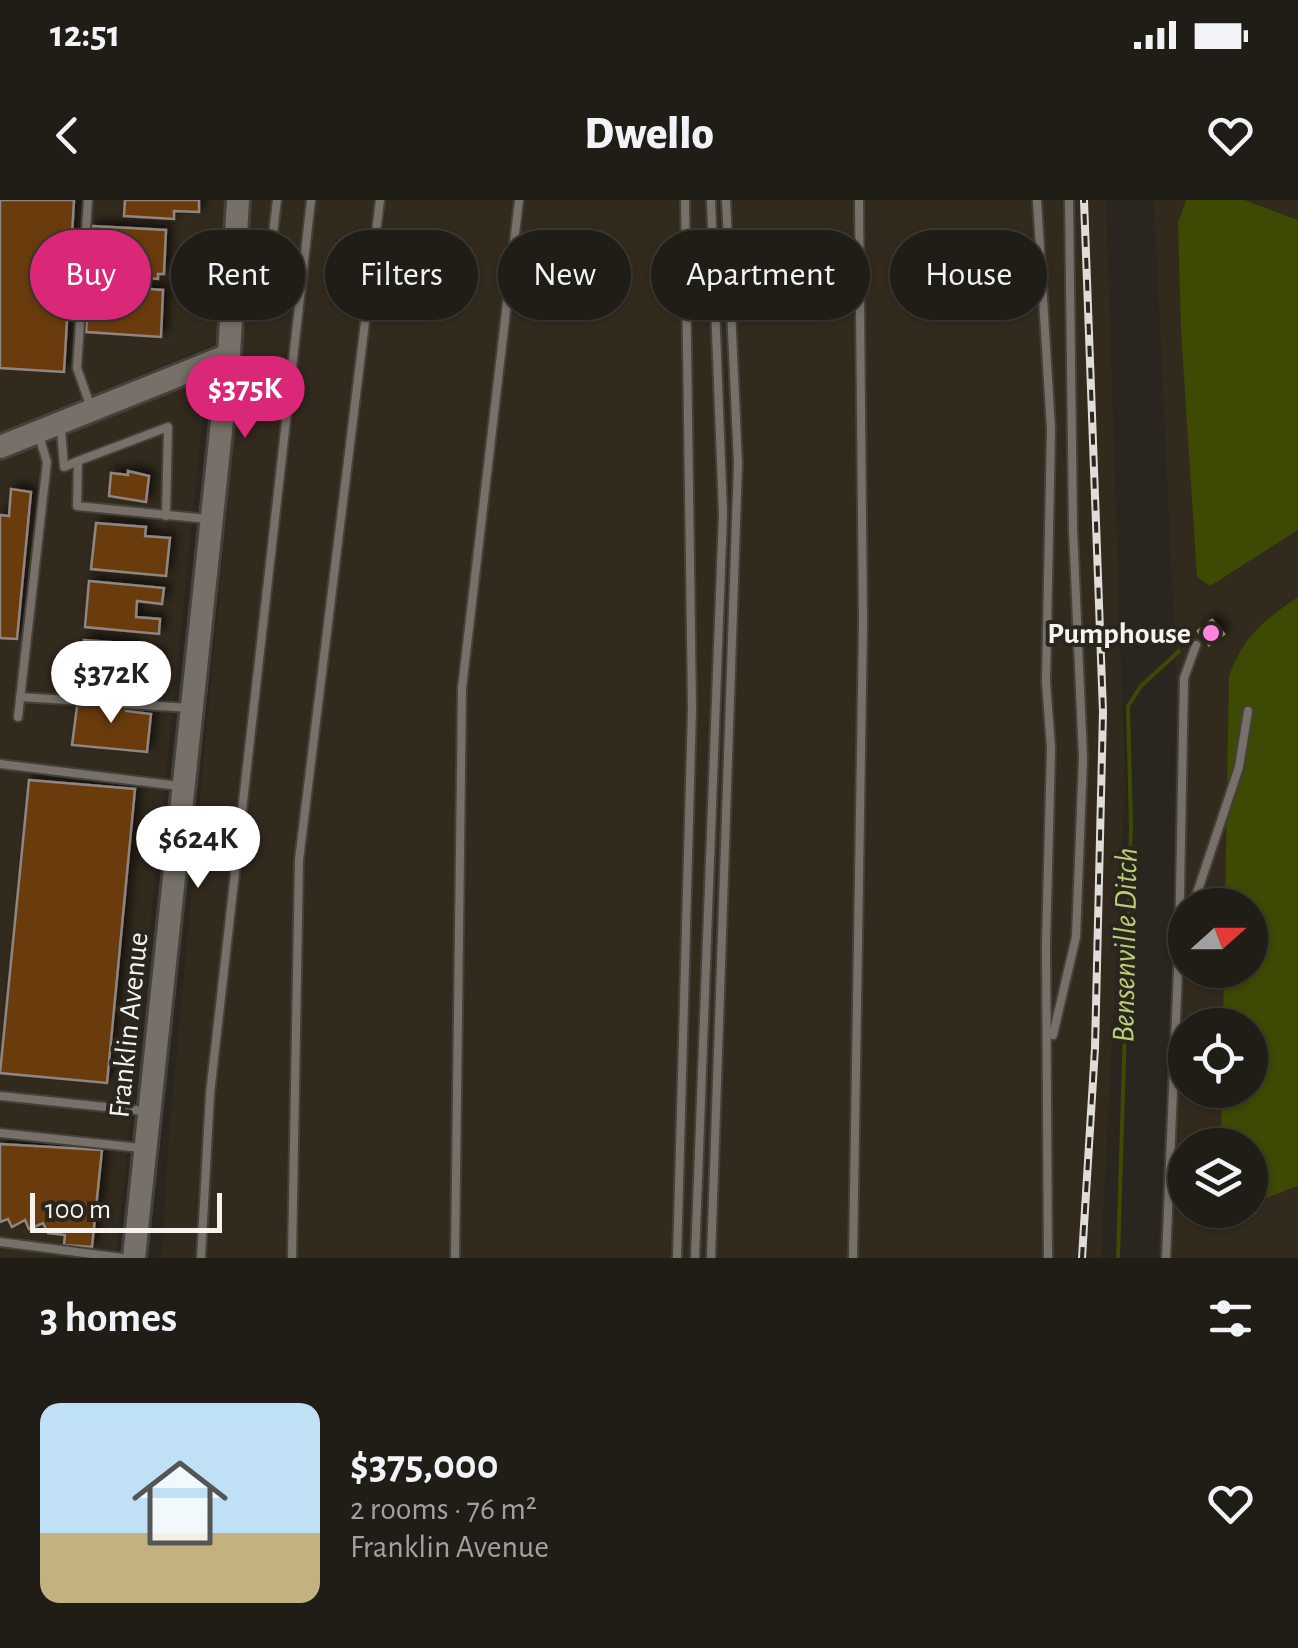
<!DOCTYPE html>
<meta charset="utf-8">
<style>
:root{--surface:#201c16;--page:#2d2923;--text:#f1f3f6;--muted:#a2a1a1;--line:#3d3a35;--accent:#db2777}
body{margin:0;font-family:"Alegreya Sans",sans-serif;background:var(--page);color:var(--text);height:100vh;display:flex;flex-direction:column;font-size:38px;white-space:nowrap}
*{box-sizing:border-box;margin:0}
p{font-size:32px;color:var(--muted)}
.icon{flex:none;width:55px;height:55px;fill:none;stroke:currentColor;stroke-width:2;stroke-linecap:round;stroke-linejoin:round}
.map{position:relative;height:1058px;overflow:hidden}
.side{display:flex;flex-direction:column;background:var(--surface);flex:1}
.side>*{flex:none}
.banner{position:absolute;left:30px;top:30px;width:1240px;height:90px;display:flex;gap:20px}
.needle{width:65px;rotate:69deg}
.buttons{position:absolute;left:1168px;top:688px;display:grid;gap:20px}
.buttons a{display:grid;place-items:center;width:100px;height:100px;border-radius:50%;background:var(--surface);box-shadow:0 2px 8px #0004,0 0 0 2px var(--line);font-size:50px}
.scale{position:absolute;left:30px;bottom:25px;width:192px;box-sizing:border-box;padding-left:10px;border:5px solid #f6f3ee;border-top:0;font-size:28px;line-height:35px;white-space:nowrap;color:#f6f3ee;-webkit-text-stroke:8px #2a251e;paint-order:stroke}
.price{position:absolute;translate:-50% -85px;padding:0 22px;border-radius:35px;background:#fff;color:#222;font-size:32px;line-height:65px;filter:drop-shadow(0 2px 5px #0008)}
.price::after{content:'';position:absolute;left:50%;top:60px;width:30px;height:22px;margin-left:-15px;background:inherit;clip-path:polygon(0 0,100% 0,50% 100%)}
.price.current{background:var(--accent);color:#fff}
ul{padding:0;list-style:none}
li{display:flex;align-items:center;gap:30px;height:250px;padding:0 40px}
li span{display:grid;place-items:center;flex:none;width:280px;height:200px;border-radius:20px;color:#555}
li>.icon{margin-inline-start:auto}
span .icon{width:120px;height:120px;fill:#fffc;stroke-width:1}
li b{font-size:42px}
h2{display:flex;justify-content:space-between;align-items:center;height:120px;padding:0 40px;font-size:42px}
.chip{padding:0 35px;border-radius:45px;background:var(--surface);box-shadow:0 2px 8px #0004,0 0 0 2px var(--line);font-size:35px;line-height:90px}
.chip.current{background:var(--accent);color:#fff}
.status{display:flex;justify-content:space-between;align-items:center;height:70px;padding:0 50px;background:var(--surface);direction:ltr}
.status svg{height:28px;fill:currentColor}
header{display:flex;justify-content:space-between;align-items:center;height:130px;padding:0 40px;background:var(--surface);font-size:45px;font-weight:800}
.map>svg:first-child{display:block}
.built{fill:#322a1d;fill-rule:evenodd}
.water{fill:#3e4904}
.lines{fill:none;stroke-linecap:round;stroke-linejoin:round}
.stream{stroke:#3e4904;stroke-width:4}
.building{fill:#6a3b0e;stroke:#8f867f;stroke-width:2.5;filter:url(#shadow)}
.lane-casing{stroke:#44403a;stroke-width:12}
.secondary-casing{stroke:#44403a;stroke-width:28}
.lane{stroke:#767068;stroke-width:8}
.secondary{stroke:#767068;stroke-width:22}
.rail-casing{stroke:#e0ddd8;stroke-width:8}
.rail{stroke:#2a251e;stroke-width:4;stroke-dasharray:11;stroke-linecap:butt}
.poi-dot{fill:#ff85de;stroke:#2a251e;stroke-width:4}
.labels{text-anchor:middle;stroke-width:8;stroke-linejoin:round;paint-order:stroke}
.poi-label{font-size:30px;font-weight:bold;fill:#f6f3ee;stroke:#2a251e;text-anchor:end}
.street-label{font-size:30px;fill:#f6f3ee;stroke:#2a251e}
.water-label{font-size:32px;font-style:italic;fill:#b9cd73;stroke:#2a251e}
</style>
<div class="status"><b>12:51</b><svg viewBox="0 0 49 12"><path d="M0 12V9h3v3zM5 12V6h3v6zM10 12V3h3v9zM15 12V0h3v12zM26 1h20v11H26zM47 4h2v5h-2z"/></svg></div>
<header><svg class="icon" aria-label="back" viewBox="0 0 24 24"><path d="M15 5l-7 7 7 7"/></svg>Dwello<svg class="icon" aria-label="heart" viewBox="0 0 24 24"><path d="M12 20l-8-8c-3-5 5-10 8-4 3-6 11-1 8 4z"/></svg></header>
<div class="map">
<svg width="1298" height="1058" viewBox="0 0 1298 1058">
<defs>
<filter id="shadow"><feDropShadow dx="5.5" dy="-5.5" stdDeviation="5" flood-color="#0009"/></filter>
</defs>
<rect width="100%" height="100%" fill="#2a251e"/>
<!-- built -->
<g class="built">
<polygon points="0,0 228,0 221,141 0,233"/>
<polygon points="250,0 1106,0 1125,587 1101,1058 162,1058 168,946 242,146"/>
<path d="M1154,0h144v1058h-140l15,-307 3,-280zM1185,705h65v65h-65zM1185,825h65v65h-65zM1185,945h65v65h-65z"/>
<polygon points="195,180 206,187 116,1058 0,1058 0,259"/>
</g>
<!-- water -->
<g class="water">
<polygon points="1186,0 1244,0 1298,20 1298,330 1210,386 1197,377 1181,130 1178,23"/>
<path d="M1298,397v589l-48,18v-59h-29l1,-55h28v-65h-27l1,-55h26v-65h-25l4,-229c15,-40 34,-55 69,-79z"/>
</g>
<g class="lines">
<!-- stream -->
<polyline class="stream" points="1118,1058 1131,626 1128,506 1141,486 1179,451"/>
</g>
<!-- building -->
<g class="building">
<polygon points="0,0 74,0 64,172 0,168"/>
<polygon points="125,0 199,0 199,12 174,11 174,19 124,16"/>
<polygon points="92,26 166,30 164,74 158,74 158,79 89,73"/>
<polygon points="89,85 163,90 161,137 86,132"/>
<polygon points="128,271 149,276 146,302 109,296 111,273 128,275"/>
<polygon points="11,289 31,292 17,439 0,438 0,315 9,316"/>
<polygon points="96,323 146,327 145,336 170,338 166,376 91,369"/>
<polygon points="89,381 164,388 162,404 137,401 136,417 160,419 159,434 85,427"/>
<polygon points="1212,420 1224,434 1209,445 1198,431"/>
<polygon points="84,440 134,444 133,453 158,455 154,493 79,486"/>
<polygon points="78,499 127,503 126,511 151,514 147,552 72,545"/>
<polygon points="29,580 135,589 107,883 0,873"/>
<polygon points="0,944 102,950 92,1047 64,1045 65,1035 48,1033 43,1023 29,1029 25,1020 12,1027 8,1019 0,1022"/>
</g>
<g class="lines">
<defs>
<g id="lane">
<polyline points="88,0 77,168 91,208"/>
<polyline points="1037,0 1051,229 1046,482 1051,548 1046,745 1048,1058"/>
<polyline points="272,42 277,0"/>
<polyline points="61,229 64,267 78,261 77,306 208,319"/>
<polyline points="78,261 168,227 166,316"/>
<polyline points="20,497 190,508"/>
<polyline points="18,517 47,262 39,236"/>
<polyline points="0,564 179,586"/>
<polyline points="1193,705 1239,567 1248,511"/>
<polyline points="1053,835 1076,737 1083,558 1073,329 1069,0"/>
<polyline points="0,896 144,911"/>
<polyline points="0,933 141,948"/>
<polyline points="0,1042 123,1058"/>
<polyline points="201,1058 210,894 311,0"/>
<polyline points="292,1058 299,660 380,0"/>
<polyline points="455,1058 462,488 519,0"/>
<polyline points="677,1058 692,509 685,0"/>
<polyline points="695,1058 723,314 711,0"/>
<polyline points="711,1058 738,263 726,0"/>
<polyline points="853,1058 863,423 859,0"/>
<polyline points="1166,1058 1179,746 1184,478 1196,445"/>
</g>
<g id="secondary">
<polyline points="0,247 229,155"/>
<polyline points="134,1058 229,155 238,0"/>
</g>
</defs>
<!-- lane casing -->
<use href="#lane" class="lane-casing"/>
<!-- secondary casing -->
<use href="#secondary" class="secondary-casing"/>
<!-- lane -->
<use href="#lane" class="lane"/>
<!-- secondary -->
<use href="#secondary" class="secondary"/>
<defs>
<polyline id="rail" points="1082,1058 1095,848 1103,512 1084,0"/>
</defs>
<!-- rail casing -->
<use href="#rail" class="rail-casing"/>
<!-- rail -->
<use href="#rail" class="rail"/>
</g>
<!-- markers -->
<circle class="poi-dot" cx="1211" cy="433" r="10"/>
<g class="labels">
<!-- poi labels -->
<g class="poi-label">
<text x="1191" y="443">Pumphouse</text>
</g>
<!-- street labels -->
<g class="street-label">
<text transform="translate(128 825) rotate(-84)" y="10">Franklin Avenue</text>
</g>
<!-- water labels -->
<g class="water-label">
<text transform="translate(1124 745) rotate(-89)" y="11">Bensenville Ditch</text>
</g>
</g>
</svg>
<div class="buttons">
<a><svg class="needle" viewBox="-14 -14 28 28"><path d="M0-13l5 13h-10z" fill="#e53935"/><path d="M0 13l5-13h-10z" fill="#a2a1a1"/></svg></a>
<a><svg class="icon" aria-label="locate" viewBox="0 0 24 24"><circle cx="12" cy="12" r="6"/><path d="M12 2v4M12 18v4M2 12h4M18 12h4"/></svg></a>
<a><svg class="icon" aria-label="layers" viewBox="0 0 24 24"><path d="M12 4l9 5-9 5-9-5zM3 14l9 5 9-5"/></svg></a>
</div>
<div class="scale">100 m</div>
<b class="price current" style="left:245px;top:241px">$375K</b>
<b class="price" style="left:111px;top:526px">$372K</b>
<b class="price" style="left:198px;top:691px">$624K</b>
<div class="banner">
<a class="chip current">Buy</a>
<a class="chip">Rent</a>
<a class="chip">Filters</a>
<a class="chip">New</a>
<a class="chip">Apartment</a>
<a class="chip">House</a>
</div>
</div>
<section class="side">
<h2>3 homes<svg class="icon" aria-label="filters" viewBox="0 0 24 24"><path d="M4 7h16M4 17h16"/><circle cx="9" cy="7" r="2"/><circle cx="15" cy="17" r="2"/></svg></h2>
<ul>
<li><span style="background:linear-gradient(#bfe0f5 65%,#c2b280 0)"><svg class="icon" aria-label="home" viewBox="0 0 24 24"><path d="M3 11l9-7 9 7M6 9v11h12V9"/></svg></span><div><b>$375,000</b><p>2 rooms · 76 m²</p><p>Franklin Avenue</p></div><svg class="icon" aria-label="heart" viewBox="0 0 24 24"><path d="M12 20l-8-8c-3-5 5-10 8-4 3-6 11-1 8 4z"/></svg></li>
</ul>
</section>
